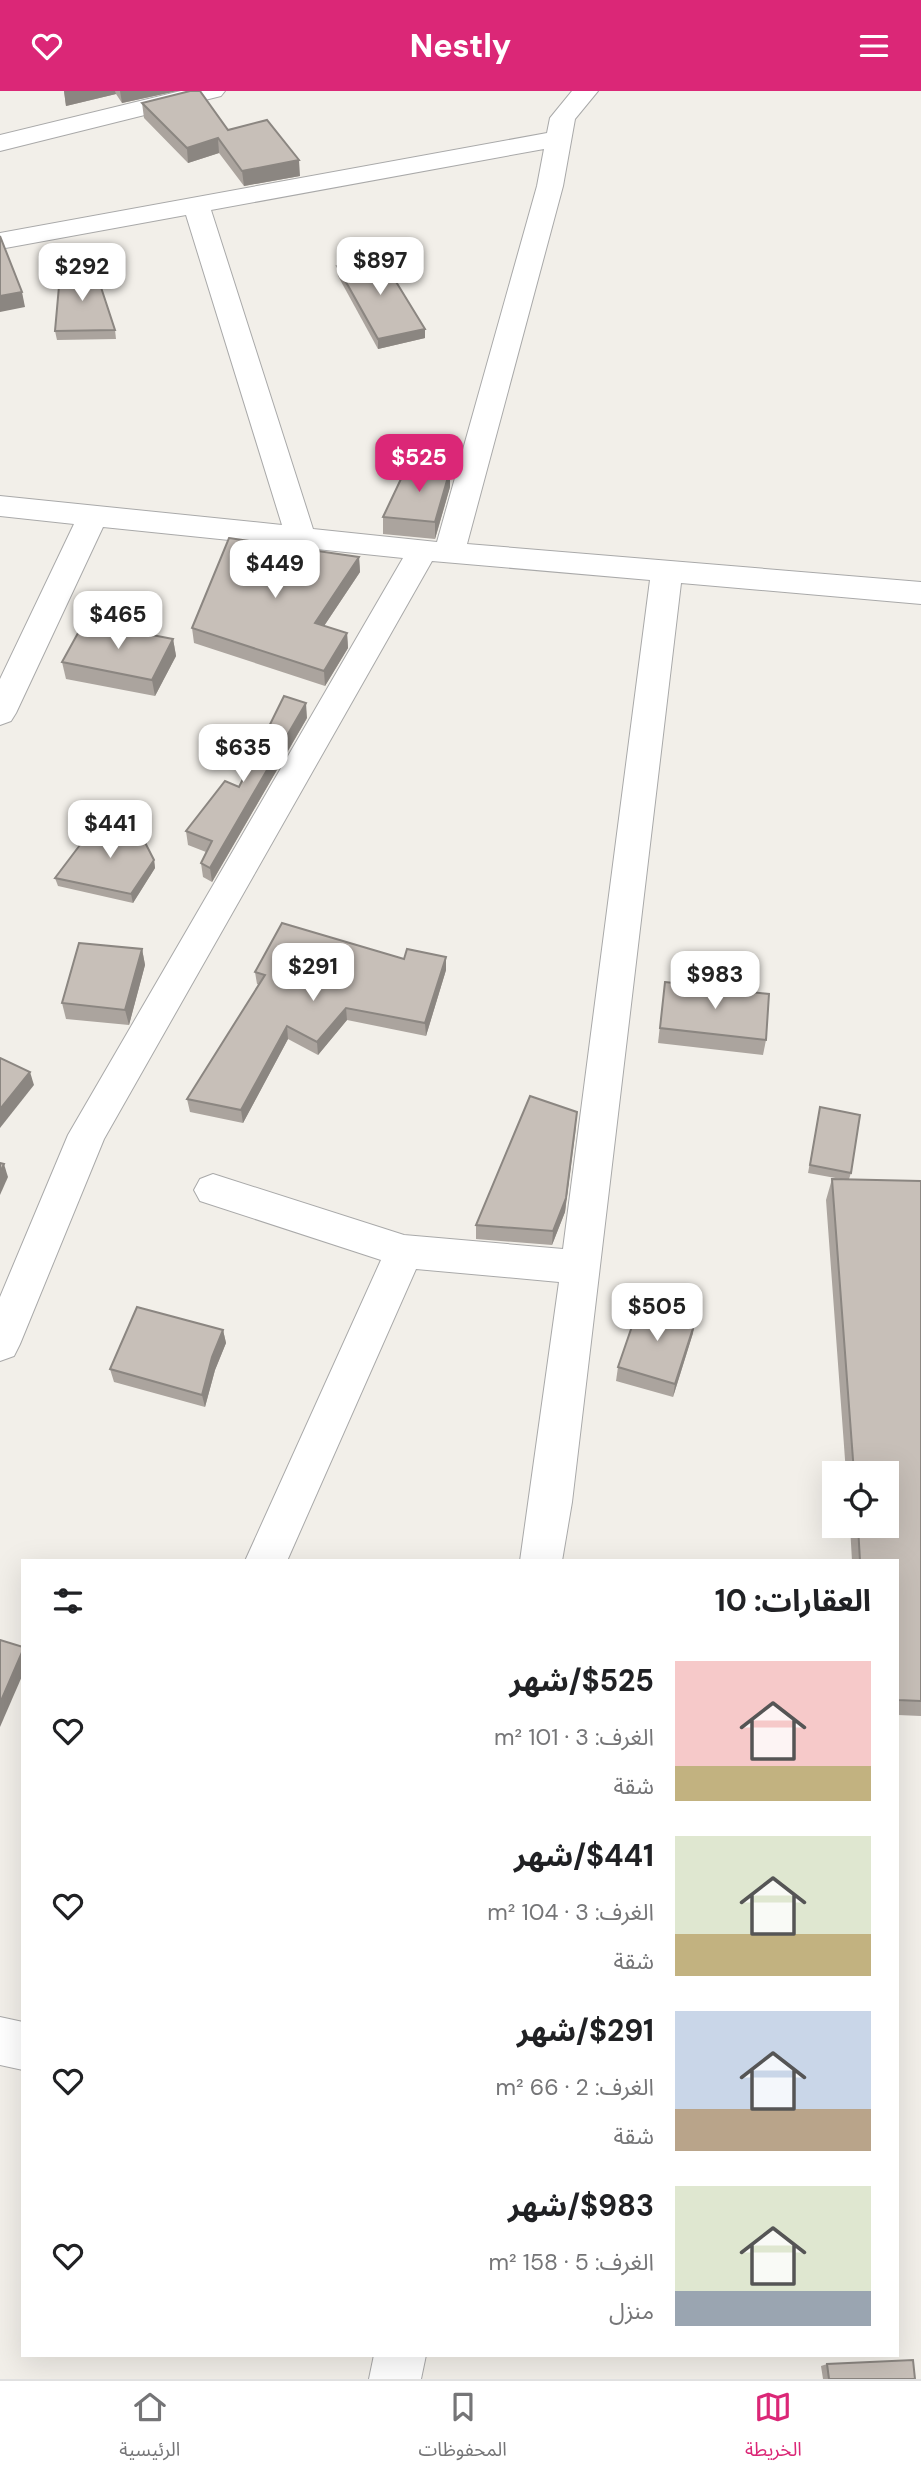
<!DOCTYPE html>
<html lang="ar">
<meta charset="utf-8">
<style>
:root{--surface:#fff;--page:#f2f2f2;--text:#202124;--muted:#757577;--line:#e0e0e0;--accent:#db2777}
body{margin:0;font-family:"DM Sans","Noto Sans Arabic",sans-serif;background:var(--page);color:var(--text);direction:rtl;height:100vh;display:flex;flex-direction:column;font-size:26px;white-space:nowrap}
*{box-sizing:border-box;margin:0}
p{font-size:23px;color:var(--muted)}
.icon{flex:none;width:38px;height:38px;fill:none;stroke:currentColor;stroke-width:2;stroke-linecap:round;stroke-linejoin:round}
.map{position:relative;flex:1;overflow:hidden;direction:ltr}
.panel{position:absolute;left:21px;top:1468px;width:878px;height:798px;display:flex;flex-direction:column;background:var(--surface);border-radius:0px;box-shadow:0 7px 28px #0002;direction:rtl}
.panel>*{flex:none}
.fabs{position:absolute;left:822px;top:1370px;display:grid;gap:14px}
.fabs a{display:grid;place-items:center;width:77px;height:77px;border-radius:0px;background:var(--surface);box-shadow:0 7px 28px #0002;font-size:35px}
.price{position:absolute;translate:-50% -60px;padding:0 16px;border-radius:14px;background:#fff;color:#222;font-size:23px;line-height:46px;filter:drop-shadow(0 2px 4px #0008)}
.price::after{content:'';position:absolute;left:50%;top:42px;width:21px;height:16px;margin-left:-10px;background:inherit;clip-path:polygon(0 0,100% 0,50% 100%)}
.price.current{background:var(--accent);color:#fff}
ul{padding:0;list-style:none}
li{display:flex;align-items:center;gap:21px;height:175px;padding:0 28px}
li span{display:grid;place-items:center;flex:none;width:196px;height:140px;border-radius:0px;color:#555}
li>.icon{margin-inline-start:auto}
span .icon{width:84px;height:84px;fill:#fffc;stroke-width:1}
li b{font-size:30px}
h2{display:flex;justify-content:space-between;align-items:center;height:84px;padding:0 28px;font-size:30px}
header{display:flex;justify-content:space-between;align-items:center;height:91px;padding:0 28px;background:var(--accent);color:#fff;font-size:32px;font-weight:800}
.tab-bar{display:flex;justify-content:space-around;align-items:center;height:98px;border-top:2px solid var(--line);background:var(--surface);font-size:19px;color:var(--muted)}
.tab-bar a{display:grid;justify-items:center;gap:4px}
.tab-bar .current{color:var(--accent)}
.map>svg:first-child{display:block}
.lines{fill:none;stroke-linecap:round;stroke-linejoin:round}
.minor-casing{stroke:#a9a9a9;stroke-width:2}
.minor{fill:#fff;fill-rule:evenodd}
.wall{fill:#aba49e}
.shaded-wall{fill:#8b8681}
.building{fill:#c7bfb8;stroke:#8b8681;stroke-width:2}
</style>
<header><svg class="icon" aria-label="menu" viewBox="0 0 24 24"><path d="M4 6h16M4 12h16M4 18h16"/></svg>Nestly<svg class="icon" aria-label="heart" viewBox="0 0 24 24"><path d="M12 20l-8-8c-3-5 5-10 8-4 3-6 11-1 8 4z"/></svg></header>
<div class="map">
<svg width="921" height="2288" viewBox="0 0 921 2288">
<rect width="100%" height="100%" fill="#f2efe9"/>
<g class="lines">
<defs>
<g id="minor">
<polygon points="181,0 225,0 221,5 0,60 0,44"/>
<path d="M572,0h26l-23,28 -12,67 -96,358 454,38v22l-240,-21 -109,919 -10,59h-42l39,-279 -143,-13 -129,292h-42l136,-301 -181,-59 -6,-11 6,-11 13,-5 191,61 159,14 87,-669 -218,-19 -328,578 -84,205 -6,12 -14,5v-64l68,-162 335,-577 -300,-31 -87,186 -5,8 -11,4v-46l74,-155 -74,-8v-20l282,29 -96,-310 -186,34v-16l547,-100 3,-15zM544,58l-7,37 -100,356 -124,-13 -102,-319z"/>
<polygon points="0,1926 23,1931 23,1979 0,1974"/>
<polygon points="374,2264 426,2264 421,2288 369,2288"/>
</g>
</defs>
<!-- minor casing -->
<use href="#minor" class="minor-casing"/>
<!-- minor -->
<use href="#minor" class="minor"/>
</g>
<!-- wall -->
<g class="wall">
<polygon points="64,0 177,0 122,12 116,3 66,15"/>
<polygon points="142,12 228,39 300,85 244,95 219,62 188,72 144,27"/>
<polygon points="337,175 425,247 378,258 338,185"/>
<polygon points="115,239 116,248 57,249 55,240"/>
<polygon points="450,379 450,396 435,448 383,443 383,426"/>
<polygon points="359,466 360,481 324,535 347,542 348,557 325,595 194,552 192,537"/>
<polygon points="173,548 176,565 155,605 66,588 62,571"/>
<polygon points="307,627 212,791 203,786 201,772 206,761 188,754 186,740 239,696"/>
<polygon points="154,769 155,777 133,812 58,795 55,787"/>
<polygon points="142,858 145,874 129,934 66,928 62,912"/>
<polygon points="446,866 446,879 426,945 347,929 318,964 288,948 243,1032 190,1021 187,1008 259,894 257,893 255,881 404,868"/>
<polygon points="665,891 766,949 763,964 658,952"/>
<polygon points="820,1016 851,1082 849,1088 921,1090 921,1625 898,1624 898,1470 852,1470 850,1435 887,1435 887,1382 846,1382 826,1109 832,1088 841,1088 808,1082"/>
<polygon points="576,1036 565,1121 552,1154 476,1148 476,1134"/>
<polygon points="223,1239 226,1252 215,1279 205,1316 114,1291 110,1278"/>
<polygon points="693,1242 673,1306 616,1290 618,1276"/>
<polygon points="827,2273 915,2288 823,2288 821,2275"/>
</g>
<!-- shaded-wall -->
<g class="shaded-wall">
<polygon points="64,0 115,0 116,3 66,15"/>
<polygon points="120,0 177,0 122,12"/>
<polygon points="218,47 219,62 188,72 187,57"/>
<polygon points="299,69 300,85 244,95 242,80"/>
<polygon points="22,201 25,216 0,221 0,205"/>
<polygon points="425,238 425,247 378,258 378,248"/>
<polygon points="450,379 450,396 435,448 435,431"/>
<polygon points="359,466 360,481 316,547 315,532"/>
<polygon points="347,542 348,557 325,595 324,580"/>
<polygon points="173,548 176,565 155,605 152,589"/>
<polygon points="306,612 307,627 212,791 210,777"/>
<polygon points="154,769 155,777 133,812 131,803"/>
<polygon points="142,858 145,874 129,934 125,919"/>
<polygon points="446,866 446,879 426,945 425,932"/>
<polygon points="346,917 347,929 318,964 317,951"/>
<polygon points="287,935 288,948 243,1032 241,1019"/>
<polygon points="30,981 34,994 0,1037 0,1018"/>
<polygon points="577,1021 565,1121 552,1154 553,1140"/>
<polygon points="4,1073 8,1086 0,1104 0,1081"/>
<polygon points="696,1228 693,1242 673,1306 675,1293"/>
<polygon points="223,1239 226,1252 215,1279 205,1316 202,1304 212,1266"/>
<polygon points="23,1559 23,1583 0,1636 0,1612"/>
</g>
<!-- building -->
<g class="building">
<polygon points="190,0 200,0 228,39 267,29 299,69 242,80 218,47 187,57 142,12"/>
<polygon points="0,145 22,201 0,205"/>
<polygon points="379,163 425,238 378,248 337,175"/>
<polygon points="94,175 115,239 55,240 60,184"/>
<polygon points="409,371 450,379 435,431 383,426"/>
<polygon points="229,447 359,466 315,532 347,542 324,580 192,537"/>
<polygon points="84,531 173,548 152,589 62,571"/>
<polygon points="284,605 306,612 210,777 201,772 212,750 186,740 225,690 239,696"/>
<polygon points="134,730 154,769 131,803 55,787 86,746"/>
<polygon points="282,832 404,868 407,858 446,866 425,932 346,917 317,951 287,935 241,1019 187,1008 265,884 255,881"/>
<polygon points="79,852 142,858 125,919 62,912"/>
<polygon points="665,891 769,903 766,949 660,937"/>
<polygon points="0,967 30,981 0,1018"/>
<polygon points="530,1005 577,1021 566,1107 553,1140 476,1134"/>
<polygon points="820,1016 860,1024 851,1082 810,1074"/>
<polygon points="0,1072 4,1073 0,1081"/>
<polygon points="832,1088 921,1090 921,1610 898,1609 898,1470 860,1470 858,1435 887,1435 887,1382 854,1382"/>
<polygon points="640,1212 696,1228 675,1293 618,1276"/>
<polygon points="137,1216 223,1239 212,1266 202,1304 110,1278"/>
<polygon points="0,1549 23,1556 23,1559 0,1612"/>
<polygon points="913,2269 915,2288 829,2288 827,2273"/>
</g>
</svg>
<div class="fabs">
<a><svg class="icon" aria-label="locate" viewBox="0 0 24 24"><circle cx="12" cy="12" r="6"/><path d="M12 2v4M12 18v4M2 12h4M18 12h4"/></svg></a>
</div>
<b class="price" style="left:380px;top:206px">$897</b>
<b class="price" style="left:82px;top:212px">$292</b>
<b class="price current" style="left:419px;top:403px">$525</b>
<b class="price" style="left:275px;top:509px">$449</b>
<b class="price" style="left:118px;top:560px">$465</b>
<b class="price" style="left:243px;top:693px">$635</b>
<b class="price" style="left:110px;top:769px">$441</b>
<b class="price" style="left:313px;top:912px">$291</b>
<b class="price" style="left:715px;top:920px">$983</b>
<b class="price" style="left:657px;top:1252px">$505</b>
<section class="panel">
<h2>العقارات: 10<svg class="icon" aria-label="filters" viewBox="0 0 24 24"><path d="M4 7h16M4 17h16"/><circle cx="9" cy="7" r="2"/><circle cx="15" cy="17" r="2"/></svg></h2>
<ul>
<li><span style="background:linear-gradient(#f6c9c9 75%,#c2b280 0)"><svg class="icon" aria-label="home" viewBox="0 0 24 24"><path d="M3 11l9-7 9 7M6 9v11h12V9"/></svg></span><div><b>$525/شهر</b><p>الغرف: 3 · 101 m²</p><p>شقة</p></div><svg class="icon" aria-label="heart" viewBox="0 0 24 24"><path d="M12 20l-8-8c-3-5 5-10 8-4 3-6 11-1 8 4z"/></svg></li>
<li><span style="background:linear-gradient(#dfe7d0 70%,#c2b280 0)"><svg class="icon" aria-label="home" viewBox="0 0 24 24"><path d="M3 11l9-7 9 7M6 9v11h12V9"/></svg></span><div><b>$441/شهر</b><p>الغرف: 3 · 104 m²</p><p>شقة</p></div><svg class="icon" aria-label="heart" viewBox="0 0 24 24"><path d="M12 20l-8-8c-3-5 5-10 8-4 3-6 11-1 8 4z"/></svg></li>
<li><span style="background:linear-gradient(#c9d6e8 70%,#b9a48a 0)"><svg class="icon" aria-label="home" viewBox="0 0 24 24"><path d="M3 11l9-7 9 7M6 9v11h12V9"/></svg></span><div><b>$291/شهر</b><p>الغرف: 2 · 66 m²</p><p>شقة</p></div><svg class="icon" aria-label="heart" viewBox="0 0 24 24"><path d="M12 20l-8-8c-3-5 5-10 8-4 3-6 11-1 8 4z"/></svg></li>
<li><span style="background:linear-gradient(#dfe7d0 75%,#9aa5b1 0)"><svg class="icon" aria-label="home" viewBox="0 0 24 24"><path d="M3 11l9-7 9 7M6 9v11h12V9"/></svg></span><div><b>$983/شهر</b><p>الغرف: 5 · 158 m²</p><p>منزل</p></div><svg class="icon" aria-label="heart" viewBox="0 0 24 24"><path d="M12 20l-8-8c-3-5 5-10 8-4 3-6 11-1 8 4z"/></svg></li>
</ul>
</section>
</div>
<nav class="tab-bar">
<a class="current"><svg class="icon" aria-label="map" viewBox="0 0 24 24"><path d="M3 6l6-2 6 2 6-2v14l-6 2-6-2-6 2zM9 4v14M15 6v14"/></svg>الخريطة</a>
<a><svg class="icon" aria-label="saved" viewBox="0 0 24 24"><path d="M7 4h10v16l-5-4-5 4z"/></svg>المحفوظات</a>
<a><svg class="icon" aria-label="home" viewBox="0 0 24 24"><path d="M3 11l9-7 9 7M6 9v11h12V9"/></svg>الرئيسية</a>
</nav>
